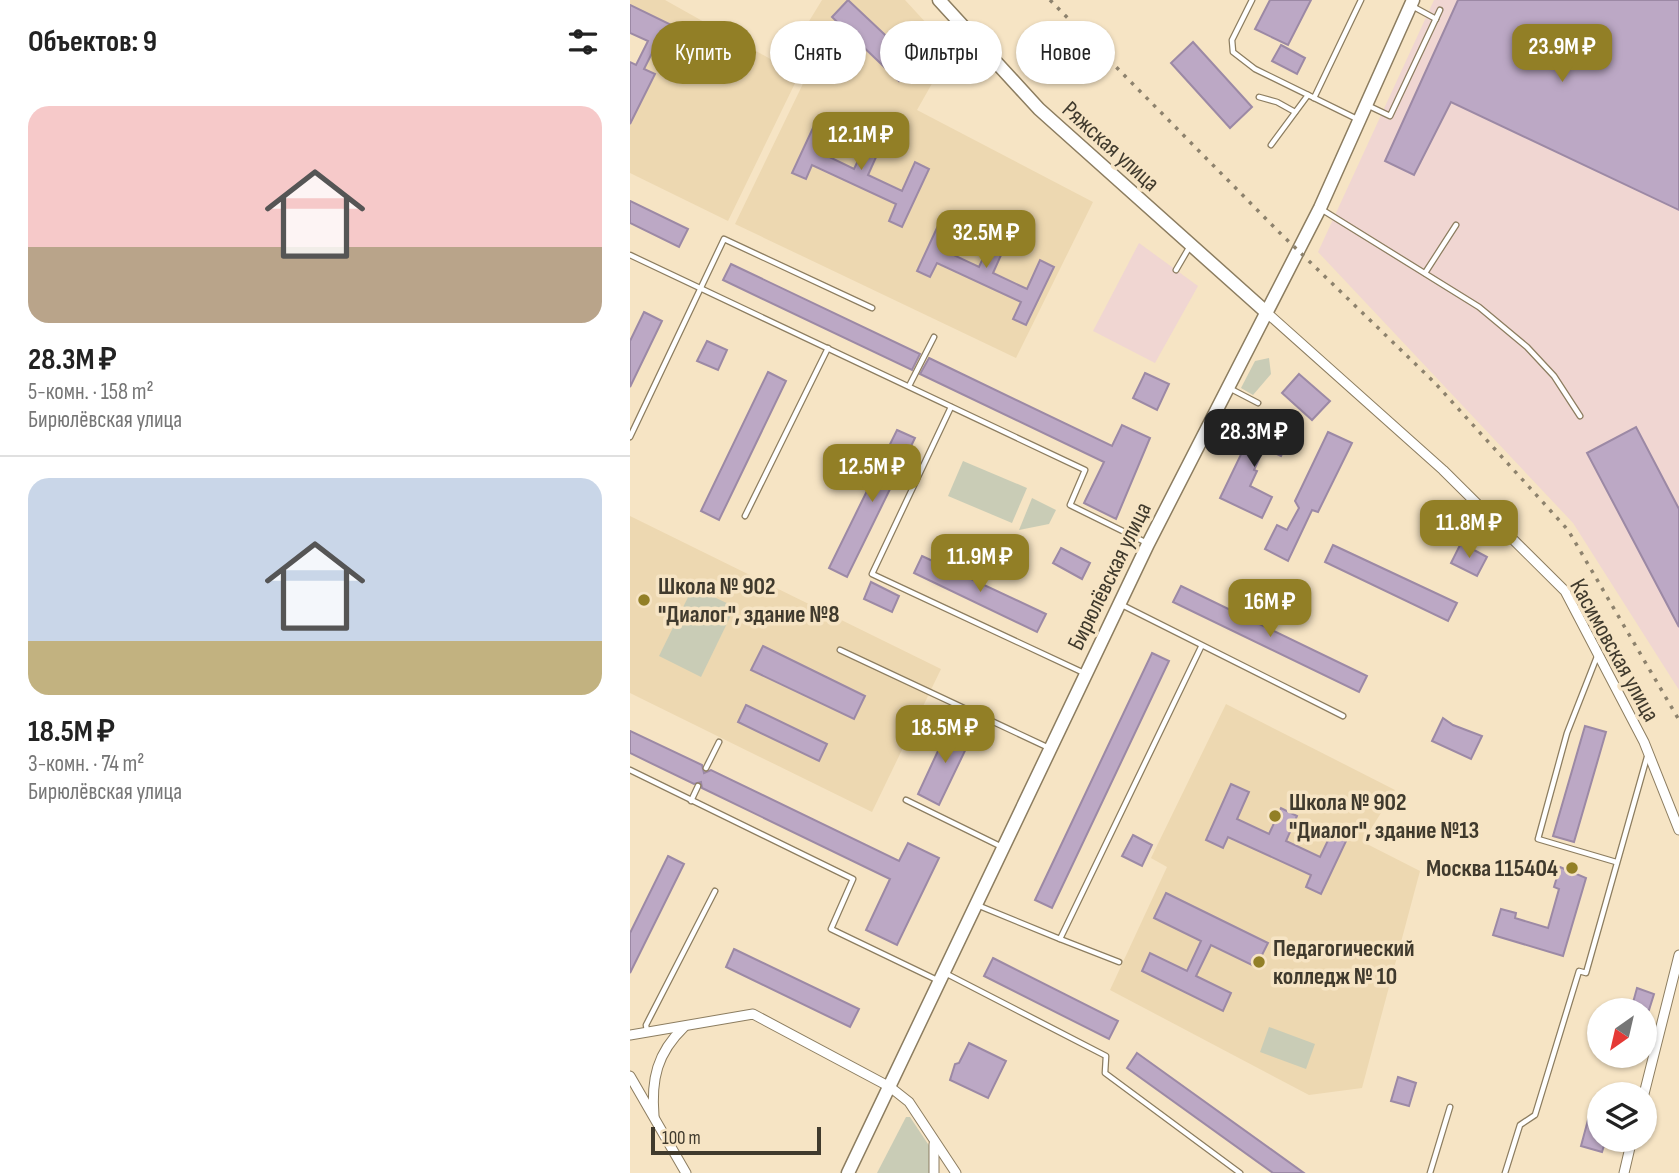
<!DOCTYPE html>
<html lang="ru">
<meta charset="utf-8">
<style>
:root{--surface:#fff;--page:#f6f6f6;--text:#222;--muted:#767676;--line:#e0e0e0;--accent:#927f26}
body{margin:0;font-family:"Sofia Sans Condensed",sans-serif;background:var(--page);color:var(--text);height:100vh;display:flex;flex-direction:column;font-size:26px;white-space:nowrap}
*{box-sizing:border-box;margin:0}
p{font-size:23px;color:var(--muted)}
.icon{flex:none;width:38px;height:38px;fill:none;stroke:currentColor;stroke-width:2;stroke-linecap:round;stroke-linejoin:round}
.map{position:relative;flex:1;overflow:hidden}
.panel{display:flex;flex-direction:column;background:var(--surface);width:630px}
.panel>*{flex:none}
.hud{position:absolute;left:21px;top:21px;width:665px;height:63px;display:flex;gap:14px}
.needle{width:46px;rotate:214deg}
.tools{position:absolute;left:957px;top:998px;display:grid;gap:14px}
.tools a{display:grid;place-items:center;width:70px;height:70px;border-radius:50%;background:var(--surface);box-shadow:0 2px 5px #0004;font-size:35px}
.scale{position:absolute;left:21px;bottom:18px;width:170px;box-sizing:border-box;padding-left:7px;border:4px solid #403a2d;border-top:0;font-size:19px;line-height:24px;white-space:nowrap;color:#403a2d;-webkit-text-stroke:5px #f6e4c4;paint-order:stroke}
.price{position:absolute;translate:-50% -60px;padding:0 16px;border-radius:14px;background:var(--accent);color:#fff;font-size:23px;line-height:46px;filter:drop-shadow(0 2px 4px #0008)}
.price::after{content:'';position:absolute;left:50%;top:42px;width:21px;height:16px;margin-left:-10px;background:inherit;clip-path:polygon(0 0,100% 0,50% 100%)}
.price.selected{background:#222;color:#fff}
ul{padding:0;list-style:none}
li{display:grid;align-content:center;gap:14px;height:371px;padding:0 28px}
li+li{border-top:2px solid var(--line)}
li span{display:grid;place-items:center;height:217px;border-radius:21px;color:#555}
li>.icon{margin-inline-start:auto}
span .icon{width:126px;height:126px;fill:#fffc;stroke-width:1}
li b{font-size:30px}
h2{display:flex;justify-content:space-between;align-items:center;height:84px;padding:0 28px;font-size:30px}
.tag{padding:0 24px;border-radius:32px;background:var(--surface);box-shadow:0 2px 5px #0004;font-size:24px;line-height:63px}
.tag.selected{background:var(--accent);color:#fff}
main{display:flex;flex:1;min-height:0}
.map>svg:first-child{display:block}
.industrial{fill:#f0d6d2}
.built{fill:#edd8b1}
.green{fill:#c9ccb6}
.building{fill:#bca8c5;stroke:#9c89a5;stroke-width:2}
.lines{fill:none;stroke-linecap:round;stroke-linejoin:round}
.lane-casing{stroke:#8c7d60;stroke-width:7}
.street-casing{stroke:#8c7d60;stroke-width:11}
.secondary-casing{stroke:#8c7d60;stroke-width:15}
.lane{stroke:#fff;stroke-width:4.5}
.street{stroke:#fff;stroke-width:9}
.secondary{stroke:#fff;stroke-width:12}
.rail{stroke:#8d826d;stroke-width:3.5;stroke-dasharray:3.5 7;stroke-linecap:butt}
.poi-dot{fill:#927f26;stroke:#f6e4c4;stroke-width:2.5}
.labels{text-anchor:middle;stroke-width:7;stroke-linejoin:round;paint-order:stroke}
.street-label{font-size:24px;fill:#403a2d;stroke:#f6e4c4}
.poi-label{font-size:24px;font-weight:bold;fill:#403a2d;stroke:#f6e4c4;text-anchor:start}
</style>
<main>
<section class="panel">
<h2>Объектов: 9<svg class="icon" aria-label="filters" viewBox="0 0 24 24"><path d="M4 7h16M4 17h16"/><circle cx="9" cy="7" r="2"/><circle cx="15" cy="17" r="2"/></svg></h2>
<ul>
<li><span style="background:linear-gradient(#f6c9c9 65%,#b9a48a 0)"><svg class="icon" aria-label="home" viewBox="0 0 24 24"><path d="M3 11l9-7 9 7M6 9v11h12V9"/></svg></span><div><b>28.3M ₽</b><p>5-комн. · 158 m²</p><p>Бирюлёвская улица</p></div></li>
<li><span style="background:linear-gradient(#c9d6e8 75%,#c2b280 0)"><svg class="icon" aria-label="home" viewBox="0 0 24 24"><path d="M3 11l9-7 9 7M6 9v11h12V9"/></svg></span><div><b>18.5M ₽</b><p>3-комн. · 74 m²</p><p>Бирюлёвская улица</p></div></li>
</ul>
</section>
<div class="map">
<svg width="1049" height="1173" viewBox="0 0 1049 1173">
<rect width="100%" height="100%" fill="#f6e4c4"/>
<!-- industrial -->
<g class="industrial">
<polygon points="804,0 1049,0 1049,690 943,523 688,252"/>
<polygon points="509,243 568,286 525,363 463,331"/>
</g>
<!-- built -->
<g class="built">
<polygon points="0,0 35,0 169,75 98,221 0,173 0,124 25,74 14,69 26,45 93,79 105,57 0,5"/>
<polygon points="192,0 275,0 321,50 287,110 463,202 386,358 105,224 184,61 162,49"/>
<polygon points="0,516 311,669 242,812 0,693"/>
<polygon points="596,704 765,790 733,842 790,871 732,1088 679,1095 480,990 537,867 521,858"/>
</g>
<!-- green -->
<g class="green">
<polygon points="639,358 641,374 623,395 611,388 625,361"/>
<polygon points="333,461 397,488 382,523 318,496"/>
<polygon points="402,498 426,510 419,524 389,530"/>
<polygon points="63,587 105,607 71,677 29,656"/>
<polygon points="639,1027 685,1044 676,1069 630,1052"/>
<polygon points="276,1117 280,1117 300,1147 300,1173 247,1173"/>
</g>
<!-- building -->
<g class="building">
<polygon points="218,0 286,64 269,81 202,17"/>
<polygon points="640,0 681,0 658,45 625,29"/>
<polygon points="828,0 1049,0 1049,210 821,102 784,175 755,161"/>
<polygon points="0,5 105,56 94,79 26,45 14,69 25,74 0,124 0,62 6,65 18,41 0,33"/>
<polygon points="563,42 622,107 600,128 541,63"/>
<polygon points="651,45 675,58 667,74 642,61"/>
<polygon points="188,117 202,124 189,152 224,169 238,140 251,146 238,175 272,191 285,162 299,169 272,227 259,221 266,204 182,165 176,179 162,173"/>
<polygon points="0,201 58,229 49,247 0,223"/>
<polygon points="313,215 326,222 313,250 349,267 362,238 376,244 363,273 397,289 410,260 424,267 396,325 383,319 391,302 307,263 300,277 287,271"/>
<polygon points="101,264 290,354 282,370 93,280"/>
<polygon points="14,312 32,321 0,387 0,341"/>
<polygon points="77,341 97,350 88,370 67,361"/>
<polygon points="299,358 482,446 492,425 520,438 486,519 454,503 474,462 290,374"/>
<polygon points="138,372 156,381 89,520 71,511"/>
<polygon points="515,373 539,384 527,410 503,398"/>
<polygon points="669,374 700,401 682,420 652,393"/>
<polygon points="628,419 662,435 651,456 634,448 624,470 627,471 620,486 642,497 632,518 590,498"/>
<polygon points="1006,427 1049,509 1049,627 957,453"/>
<polygon points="267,430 285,438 217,577 199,568"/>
<polygon points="698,432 722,443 688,512 682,510 658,561 635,549 647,525 657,530 669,508 665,501"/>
<polygon points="831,543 857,557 847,576 821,563"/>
<polygon points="703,545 827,603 818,621 695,562"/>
<polygon points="431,548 460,563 452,579 423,563"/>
<polygon points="292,556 416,614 407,632 284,573"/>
<polygon points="241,582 269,596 262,612 234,599"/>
<polygon points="551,586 737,676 729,692 543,602"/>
<polygon points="133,646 235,696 224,719 121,670"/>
<polygon points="522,653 539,661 422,908 405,900"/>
<polygon points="116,705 197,744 189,761 108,722"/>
<polygon points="813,718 823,725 852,736 841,759 802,741"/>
<polygon points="320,725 342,736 309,805 288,794"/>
<polygon points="955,726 976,732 944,842 923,836"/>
<polygon points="0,731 72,765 74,773 81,770 269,861 278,843 309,858 267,945 236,930 260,879 72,788 71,782 64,784 0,753"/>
<polygon points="601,784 619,792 607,819 639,834 651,808 667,816 656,841 690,857 702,832 717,839 691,894 676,887 681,875 598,837 593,848 576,840"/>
<polygon points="503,835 522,845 512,866 492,856"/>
<polygon points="38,856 54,864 0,973 0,933"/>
<polygon points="930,867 956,878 933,956 863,935 871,909 886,913 885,918 918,928 929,889 924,887"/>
<polygon points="536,893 638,943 626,967 581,945 566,976 601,993 593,1011 512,971 520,953 557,971 571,941 524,918"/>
<polygon points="104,949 229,1009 220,1027 96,967"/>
<polygon points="363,958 488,1021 479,1039 354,976"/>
<polygon points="1007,988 1024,994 1019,1010 1001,1010"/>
<polygon points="339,1043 376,1061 358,1098 320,1080 325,1064 329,1063"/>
<polygon points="507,1053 674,1173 643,1173 497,1068"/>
<polygon points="768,1077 786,1083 779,1106 761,1101"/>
<polygon points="962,1105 970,1107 970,1139 976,1139 972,1152 951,1146"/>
</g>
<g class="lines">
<defs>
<g id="lane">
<polyline points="622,0 602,40 603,52 625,69 727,119"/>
<polyline points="782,6 806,19"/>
<polyline points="629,97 647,102 665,112"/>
<polyline points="684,98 731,0"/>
<polyline points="739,106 760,116 810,10"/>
<polyline points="641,145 678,95"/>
<polyline points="691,209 849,307 897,347 924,376 950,416"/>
<polyline points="0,255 455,470 440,505 517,543"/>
<polyline points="546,270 560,246"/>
<polyline points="795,273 826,225"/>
<polyline points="279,386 304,337"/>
<polyline points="601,389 628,403"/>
<polyline points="321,407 242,574 454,673"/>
<polyline points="0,437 94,239 242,308"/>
<polyline points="115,516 198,348"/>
<polyline points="490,604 713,716"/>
<polyline points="210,650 419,748"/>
<polyline points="968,654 937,733 908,839 986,862"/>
<polyline points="76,768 89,742"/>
<polyline points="0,770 223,879 201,929 307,980"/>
<polyline points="276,800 372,847"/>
<polyline points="61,801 68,786"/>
<polyline points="347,905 430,939 571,647"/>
<polyline points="430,939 489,962"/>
<polyline points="315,973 476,1056 475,1073 610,1173"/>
<polyline points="17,1031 16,1025 85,891"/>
<polyline points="800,1173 820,1107"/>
<polyline points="875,1173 890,1125 905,1115 949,971 956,973 1017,757"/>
</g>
<g id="street">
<polyline points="636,312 813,470 935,591 1014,742 1049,830"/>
<polyline points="0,1035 123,1014 260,1087 279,1102 326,1173"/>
<polyline points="0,1076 56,1173"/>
<polyline points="1014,1094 1049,955"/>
<path d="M24,1116c-3,-37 3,-63 30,-89"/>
<polyline points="304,1144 304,1173"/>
<polyline points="994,1173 1002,1139"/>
</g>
<g id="secondary">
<polyline points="309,0 409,109 636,312"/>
<polyline points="218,1173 518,544 690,208 783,0"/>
</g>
</defs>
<!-- lane casing -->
<use href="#lane" class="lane-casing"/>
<!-- street casing -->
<use href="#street" class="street-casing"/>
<!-- secondary casing -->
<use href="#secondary" class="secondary-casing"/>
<!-- lane -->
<use href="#lane" class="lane"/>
<!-- street -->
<use href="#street" class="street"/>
<!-- secondary -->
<use href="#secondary" class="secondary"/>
<!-- rail -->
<polyline class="rail" points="420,0 650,233 805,383 938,530 1049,720"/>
</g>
<!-- markers -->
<g class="poi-dot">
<circle cx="14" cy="600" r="7"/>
<circle cx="645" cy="816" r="7"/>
<circle cx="942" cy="868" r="7"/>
<circle cx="629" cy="962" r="7"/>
</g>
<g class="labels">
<!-- street labels -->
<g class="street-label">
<text transform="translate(481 146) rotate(42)" y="8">Ряжская улица</text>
<text transform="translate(479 576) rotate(-64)" y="8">Бирюлёвская улица</text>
<text transform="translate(985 650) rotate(61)" y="8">Касимовская улица</text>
</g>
<!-- poi labels -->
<g class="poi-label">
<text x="28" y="594">Школа № 902<tspan x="28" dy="28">"Диалог", здание №8</tspan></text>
<text x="659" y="810">Школа № 902<tspan x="659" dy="28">"Диалог", здание №13</tspan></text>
<text x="928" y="876" text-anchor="end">Москва 115404</text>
<text x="643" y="956">Педагогический<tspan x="643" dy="28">колледж № 10</tspan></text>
</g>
</g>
</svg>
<div class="tools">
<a><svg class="needle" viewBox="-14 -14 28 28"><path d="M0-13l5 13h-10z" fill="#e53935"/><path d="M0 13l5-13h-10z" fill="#767676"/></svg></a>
<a><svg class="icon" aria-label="layers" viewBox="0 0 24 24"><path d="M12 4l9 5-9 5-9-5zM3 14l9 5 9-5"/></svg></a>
</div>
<div class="scale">100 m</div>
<b class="price" style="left:932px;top:84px">23.9M ₽</b>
<b class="price" style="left:231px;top:172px">12.1M ₽</b>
<b class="price" style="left:356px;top:270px">32.5M ₽</b>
<b class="price selected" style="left:624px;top:469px">28.3M ₽</b>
<b class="price" style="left:242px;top:504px">12.5M ₽</b>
<b class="price" style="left:839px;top:560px">11.8M ₽</b>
<b class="price" style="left:350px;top:594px">11.9M ₽</b>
<b class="price" style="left:640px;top:639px">16M ₽</b>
<b class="price" style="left:315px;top:765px">18.5M ₽</b>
<div class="hud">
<a class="tag selected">Купить</a>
<a class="tag">Снять</a>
<a class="tag">Фильтры</a>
<a class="tag">Новое</a>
</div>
</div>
</main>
